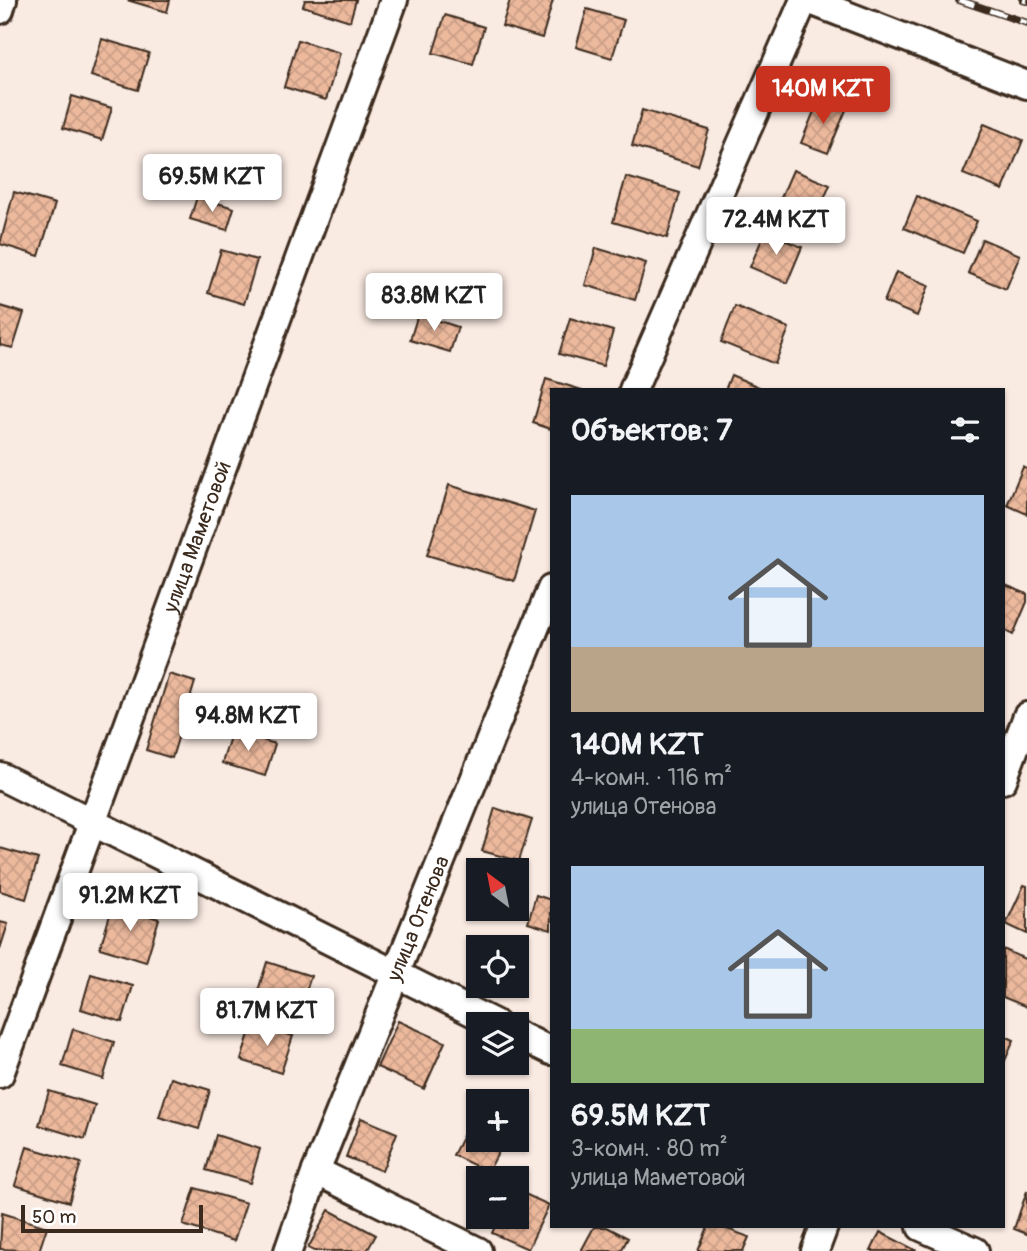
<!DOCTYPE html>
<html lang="ru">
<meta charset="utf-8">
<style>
:root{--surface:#171b24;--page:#20242c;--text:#f1f3f6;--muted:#9ea1a6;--accent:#c8321e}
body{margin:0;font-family:Pangolin,sans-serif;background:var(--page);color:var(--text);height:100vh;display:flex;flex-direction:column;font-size:26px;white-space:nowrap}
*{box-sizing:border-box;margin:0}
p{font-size:23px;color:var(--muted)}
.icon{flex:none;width:38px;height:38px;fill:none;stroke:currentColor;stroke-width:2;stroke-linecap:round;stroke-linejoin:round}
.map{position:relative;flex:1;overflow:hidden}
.drawer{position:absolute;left:550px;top:388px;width:455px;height:840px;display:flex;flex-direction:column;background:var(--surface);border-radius:0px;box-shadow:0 2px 5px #0004}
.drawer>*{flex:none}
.needle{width:46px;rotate:328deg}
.buttons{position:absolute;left:466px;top:858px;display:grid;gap:14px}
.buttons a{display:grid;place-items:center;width:63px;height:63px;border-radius:0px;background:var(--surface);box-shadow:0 2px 5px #0004;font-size:35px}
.scale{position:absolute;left:21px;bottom:18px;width:182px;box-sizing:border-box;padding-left:7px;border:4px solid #3b2a1e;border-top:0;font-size:19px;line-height:24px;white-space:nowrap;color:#3b2a1e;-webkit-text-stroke:5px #fff;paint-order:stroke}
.price{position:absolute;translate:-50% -60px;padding:0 16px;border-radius:7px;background:#fff;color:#222;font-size:23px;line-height:46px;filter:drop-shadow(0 2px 4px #0008)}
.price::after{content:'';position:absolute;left:50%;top:42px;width:21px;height:16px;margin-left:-10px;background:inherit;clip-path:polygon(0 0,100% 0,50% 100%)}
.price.active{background:var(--accent);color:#fff}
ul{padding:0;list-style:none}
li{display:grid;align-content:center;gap:14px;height:371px;padding:0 21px}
li span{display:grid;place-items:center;height:217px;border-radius:0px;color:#555}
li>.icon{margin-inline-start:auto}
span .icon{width:126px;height:126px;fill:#fffc;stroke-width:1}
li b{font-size:30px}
h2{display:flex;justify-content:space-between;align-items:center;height:84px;padding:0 21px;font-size:30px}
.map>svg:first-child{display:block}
.building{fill:url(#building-cross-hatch);stroke:#3b2a1e;stroke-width:2}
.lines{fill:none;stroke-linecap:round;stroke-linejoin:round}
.street-casing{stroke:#3b2a1e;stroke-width:32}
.street{stroke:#fff;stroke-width:26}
.rail-casing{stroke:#3b2a1e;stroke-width:8}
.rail{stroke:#fff;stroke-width:5;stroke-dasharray:16;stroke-linecap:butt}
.labels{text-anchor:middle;stroke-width:6;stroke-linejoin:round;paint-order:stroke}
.street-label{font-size:21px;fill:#3b2a1e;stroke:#fff}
</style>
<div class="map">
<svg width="1027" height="1251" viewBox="0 0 1027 1251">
<defs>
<pattern id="building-cross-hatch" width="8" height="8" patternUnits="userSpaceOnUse" patternTransform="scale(1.75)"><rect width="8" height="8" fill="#ecb99d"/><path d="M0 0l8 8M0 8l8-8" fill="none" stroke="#cb9f87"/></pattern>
</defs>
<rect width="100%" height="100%" fill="#f9eae2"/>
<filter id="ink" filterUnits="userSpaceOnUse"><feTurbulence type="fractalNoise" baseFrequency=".0143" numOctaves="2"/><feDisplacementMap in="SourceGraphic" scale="14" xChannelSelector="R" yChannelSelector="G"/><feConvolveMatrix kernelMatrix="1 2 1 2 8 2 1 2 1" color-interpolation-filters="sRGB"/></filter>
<g filter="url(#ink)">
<!-- building -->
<g class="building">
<polygon points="127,0 170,0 167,12"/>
<polygon points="305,0 356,0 350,21 303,6"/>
<polygon points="510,0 553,0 542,38 502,26"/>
<polygon points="587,9 624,20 612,58 576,47"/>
<polygon points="445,15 484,27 473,64 433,53"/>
<polygon points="102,39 149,53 138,90 91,76"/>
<polygon points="298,40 340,53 326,100 284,87"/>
<polygon points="72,96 112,108 102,140 63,128"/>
<polygon points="819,99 846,110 828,153 801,143"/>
<polygon points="642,110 709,130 698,166 632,146"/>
<polygon points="984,124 1023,140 1003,190 963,174"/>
<polygon points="793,170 830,185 814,222 777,207"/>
<polygon points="626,177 680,193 667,238 613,222"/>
<polygon points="14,192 55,204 39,256 0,244"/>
<polygon points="917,196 977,221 963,253 904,228"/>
<polygon points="197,197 234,208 227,230 190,219"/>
<polygon points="765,232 802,247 787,283 750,267"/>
<polygon points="982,239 1020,255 1006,289 968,273"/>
<polygon points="596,248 646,263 635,300 585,285"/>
<polygon points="221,250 257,260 244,304 208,293"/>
<polygon points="896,272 929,285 917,316 884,302"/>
<polygon points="0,306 24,313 13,348 0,345"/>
<polygon points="735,306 789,328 775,364 721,342"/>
<polygon points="418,314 458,327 450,352 410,340"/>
<polygon points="570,318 613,331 603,366 559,354"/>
<polygon points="731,375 766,390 725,390"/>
<polygon points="546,379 582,390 551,390 551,429 533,423"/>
<polygon points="1023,467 1027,469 1027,514 1007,505"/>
<polygon points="449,485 535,511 514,581 427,555"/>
<polygon points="1003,584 1027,594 1027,602 1013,635 1003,630"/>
<polygon points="169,674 195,682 172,758 146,750"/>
<polygon points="232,730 275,744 265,776 222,763"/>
<polygon points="495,808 532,820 519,861 482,851"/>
<polygon points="0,848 38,859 26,899 0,891"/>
<polygon points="1024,885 1027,886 1027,934 1006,924"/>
<polygon points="536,895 551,900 551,930 528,923"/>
<polygon points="113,905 159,919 146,962 100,948"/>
<polygon points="0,922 8,924 0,949"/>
<polygon points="1003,949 1027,960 1027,1007 1003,997"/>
<polygon points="267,962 311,976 300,1010 256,997"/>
<polygon points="91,974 133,986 122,1022 81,1009"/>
<polygon points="398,1021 445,1042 424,1089 377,1067"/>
<polygon points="252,1024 293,1036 281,1073 241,1060"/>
<polygon points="73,1029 114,1042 103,1079 62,1066"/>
<polygon points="1003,1035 1014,1040 1003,1065"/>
<polygon points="171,1078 210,1090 199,1129 159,1117"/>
<polygon points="49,1091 95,1105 85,1139 39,1125"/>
<polygon points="361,1118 397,1133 382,1171 346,1157"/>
<polygon points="470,1122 478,1126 478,1139 505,1140 488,1172 453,1155"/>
<polygon points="216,1135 260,1149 250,1183 206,1170"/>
<polygon points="27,1147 81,1163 69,1202 15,1185"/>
<polygon points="195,1188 246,1203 234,1241 183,1225"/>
<polygon points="516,1190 549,1205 528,1249 492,1233 500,1216 516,1216"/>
<polygon points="1027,1191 1027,1234 1014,1229"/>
<polygon points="329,1210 376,1235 367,1251 314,1251 308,1248"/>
<polygon points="2,1213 47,1227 39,1251 0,1249"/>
<polygon points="594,1227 607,1227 628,1238 621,1251 581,1251"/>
<polygon points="708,1227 722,1227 749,1237 743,1251 698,1251"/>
<polygon points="880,1232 917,1251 871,1251"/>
</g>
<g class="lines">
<defs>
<g id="street">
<polyline points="808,0 1027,85"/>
<polyline points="0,10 3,0"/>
<polyline points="633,390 804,0"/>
<polyline points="0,776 496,1024"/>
<polyline points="1003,780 1027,716"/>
<polyline points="516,1034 551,1051"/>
<path id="s1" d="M0,1074l394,-1074"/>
<polyline points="316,1171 478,1251"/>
<polyline points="921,1227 975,1251"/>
<path id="s2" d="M288,1251l28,-80 235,-582"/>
<polyline points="815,1251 824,1227"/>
</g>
</defs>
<!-- street casing -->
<use href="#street" class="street-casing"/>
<!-- street -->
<use href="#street" class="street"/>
<defs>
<g id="rail">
<polyline points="959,0 1027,23"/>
<polyline points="1023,0 1027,1"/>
</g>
</defs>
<!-- rail casing -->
<use href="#rail" class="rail-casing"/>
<!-- rail -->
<use href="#rail" class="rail"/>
</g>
</g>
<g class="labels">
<!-- street labels -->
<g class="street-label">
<text dy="7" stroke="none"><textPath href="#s1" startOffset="572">улица Маметовой</textPath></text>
<text dy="7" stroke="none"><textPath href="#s2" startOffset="357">улица Отенова</textPath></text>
</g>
</g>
</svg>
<div class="buttons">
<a><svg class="needle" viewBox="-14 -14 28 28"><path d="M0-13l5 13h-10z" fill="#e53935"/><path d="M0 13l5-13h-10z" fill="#9ea1a6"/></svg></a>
<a><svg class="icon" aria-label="locate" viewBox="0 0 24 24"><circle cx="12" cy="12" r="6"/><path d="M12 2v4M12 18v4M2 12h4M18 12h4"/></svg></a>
<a><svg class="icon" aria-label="layers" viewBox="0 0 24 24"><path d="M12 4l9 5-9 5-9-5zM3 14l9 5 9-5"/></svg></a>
<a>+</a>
<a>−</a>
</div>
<div class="scale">50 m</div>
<b class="price active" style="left:823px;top:126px">140M KZT</b>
<b class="price" style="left:212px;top:214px">69.5M KZT</b>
<b class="price" style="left:776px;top:257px">72.4M KZT</b>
<b class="price" style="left:434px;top:333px">83.8M KZT</b>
<b class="price" style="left:248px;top:753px">94.8M KZT</b>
<b class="price" style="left:130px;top:933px">91.2M KZT</b>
<b class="price" style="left:267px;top:1048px">81.7M KZT</b>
<section class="drawer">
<h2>Объектов: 7<svg class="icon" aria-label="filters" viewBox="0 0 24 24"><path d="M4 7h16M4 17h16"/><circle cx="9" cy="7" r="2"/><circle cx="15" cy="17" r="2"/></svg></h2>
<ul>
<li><span style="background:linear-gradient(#a9c7e8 70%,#b9a48a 0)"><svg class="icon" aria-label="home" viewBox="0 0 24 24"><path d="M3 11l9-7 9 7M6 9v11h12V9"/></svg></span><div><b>140M KZT</b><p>4-комн. · 116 m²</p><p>улица Отенова</p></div></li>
<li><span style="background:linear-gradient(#a9c7e8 75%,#8fb573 0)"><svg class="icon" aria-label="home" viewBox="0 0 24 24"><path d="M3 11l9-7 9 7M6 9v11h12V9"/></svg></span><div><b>69.5M KZT</b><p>3-комн. · 80 m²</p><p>улица Маметовой</p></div></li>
</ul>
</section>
</div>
